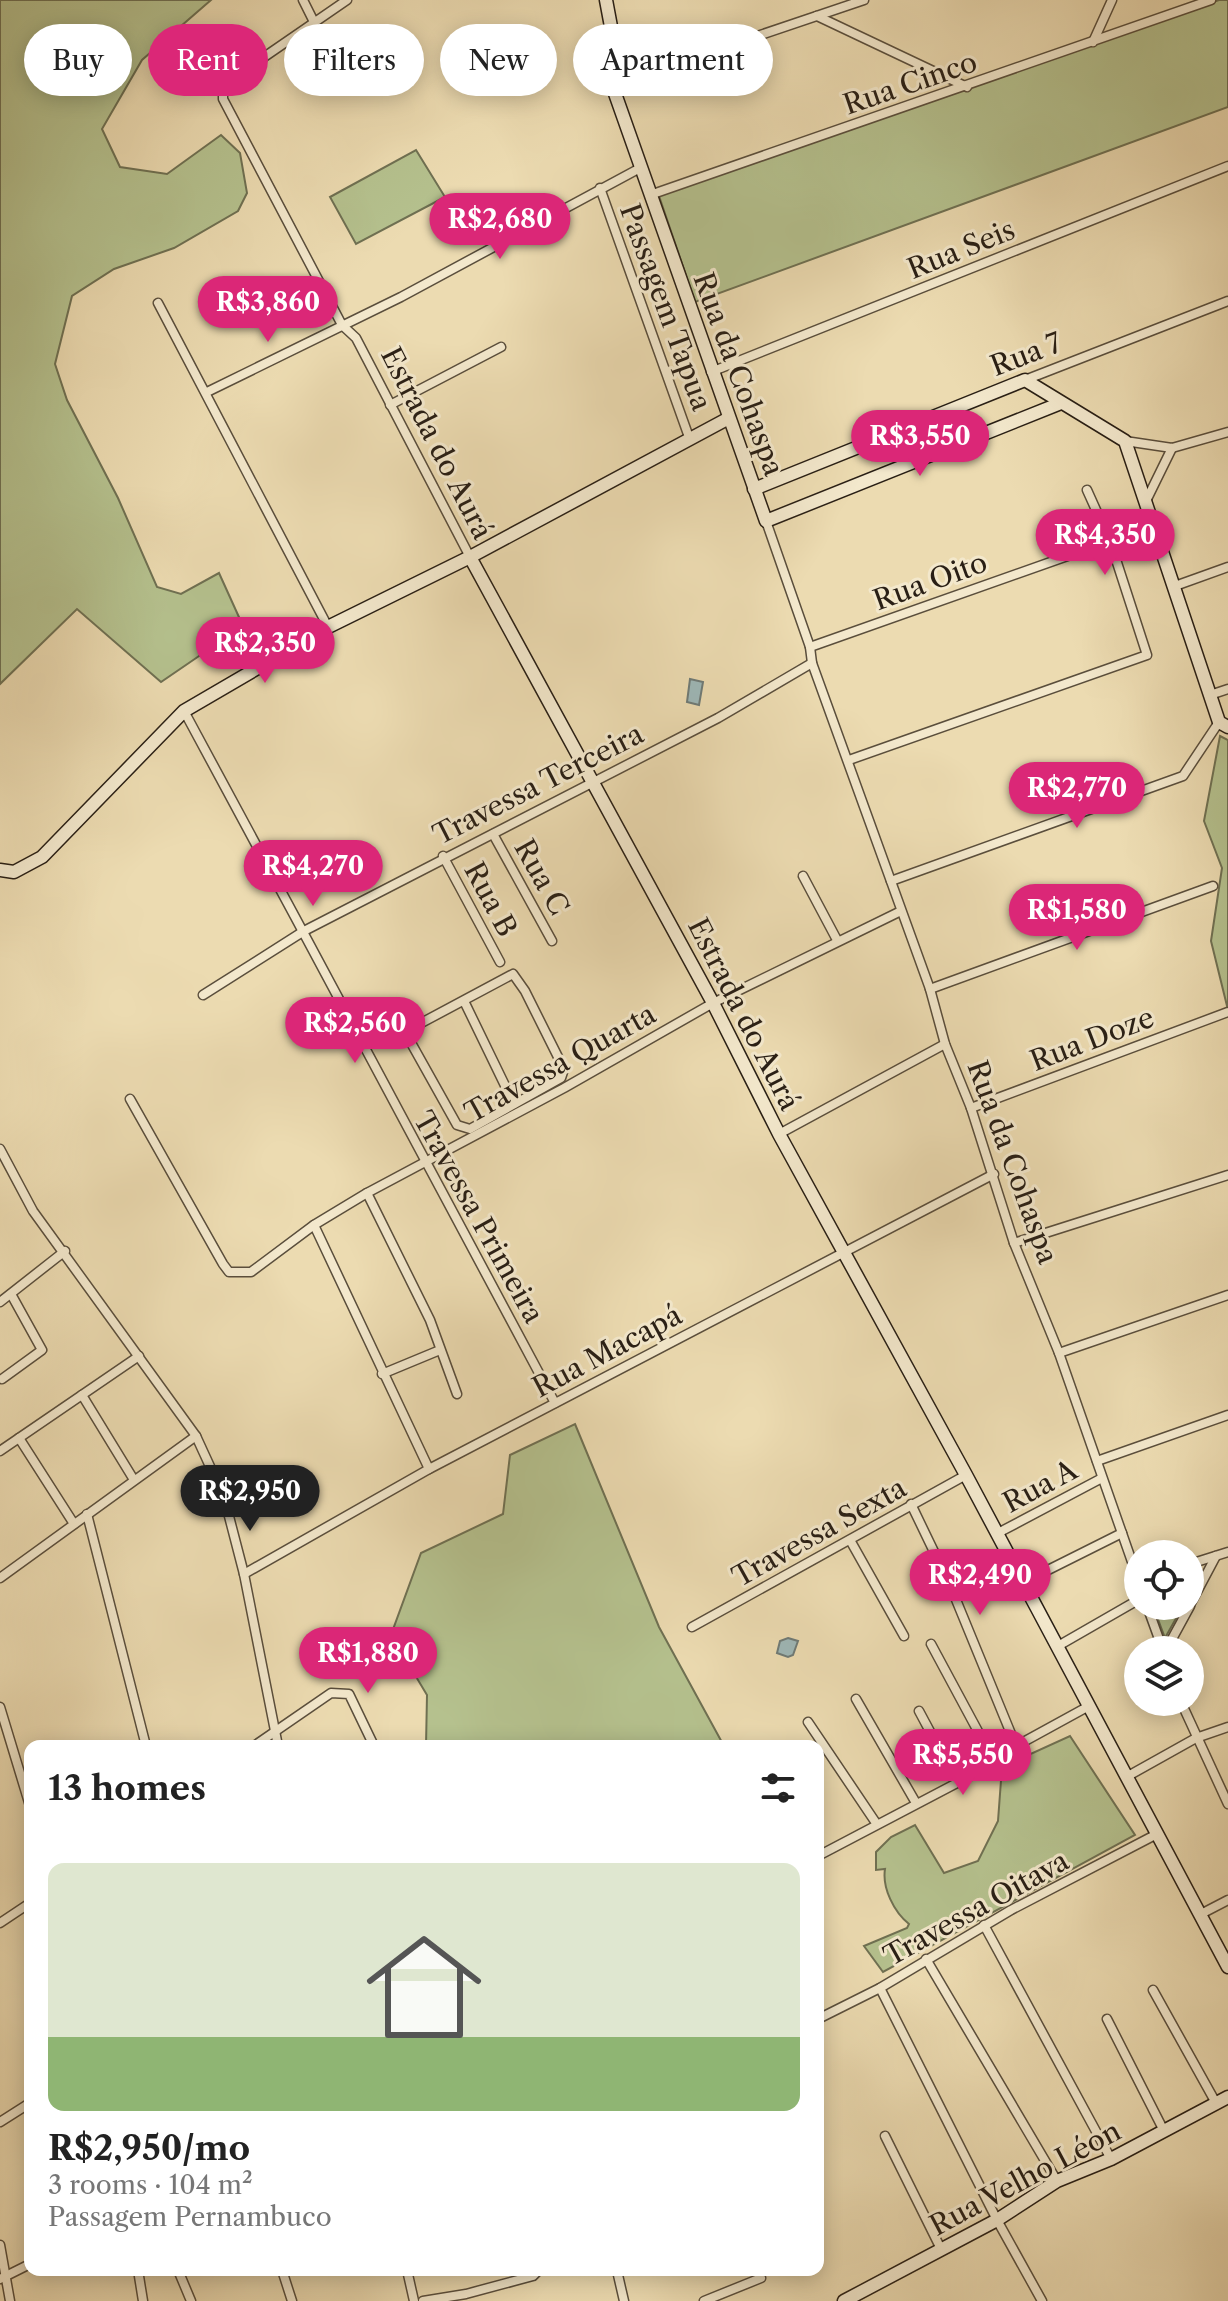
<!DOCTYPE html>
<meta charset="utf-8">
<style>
:root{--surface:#fff;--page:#f2f2f2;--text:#222;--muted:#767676;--line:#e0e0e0;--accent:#db2777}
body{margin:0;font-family:"Libre Caslon Text",serif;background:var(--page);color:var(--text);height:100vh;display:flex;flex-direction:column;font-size:30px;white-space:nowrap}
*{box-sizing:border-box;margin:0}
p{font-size:26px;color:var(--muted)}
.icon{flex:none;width:44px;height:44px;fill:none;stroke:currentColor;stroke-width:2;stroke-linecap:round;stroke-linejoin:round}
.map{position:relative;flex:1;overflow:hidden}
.drawer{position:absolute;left:24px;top:1740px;width:800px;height:536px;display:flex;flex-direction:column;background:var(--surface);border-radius:16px;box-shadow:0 4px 20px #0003}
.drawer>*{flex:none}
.guide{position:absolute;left:24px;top:24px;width:800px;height:72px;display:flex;gap:16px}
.fabs{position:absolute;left:1124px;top:1540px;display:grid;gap:16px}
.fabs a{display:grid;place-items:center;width:80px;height:80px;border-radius:50%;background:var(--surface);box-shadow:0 4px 20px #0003;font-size:40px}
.price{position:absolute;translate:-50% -68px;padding:0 18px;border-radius:28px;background:var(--accent);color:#fff;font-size:26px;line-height:52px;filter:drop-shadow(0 2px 4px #0008)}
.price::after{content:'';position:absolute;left:50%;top:48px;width:24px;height:18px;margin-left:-12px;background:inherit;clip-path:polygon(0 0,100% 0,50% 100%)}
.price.on{background:#222;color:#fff}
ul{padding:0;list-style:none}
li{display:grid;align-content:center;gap:16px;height:424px;padding:0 24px}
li+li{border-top:2px solid var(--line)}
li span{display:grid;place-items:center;height:248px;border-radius:16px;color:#555}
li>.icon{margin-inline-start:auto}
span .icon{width:144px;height:144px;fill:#fffc;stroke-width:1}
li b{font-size:34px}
h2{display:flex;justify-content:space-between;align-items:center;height:96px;padding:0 24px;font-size:34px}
.tag{padding:0 28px;border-radius:36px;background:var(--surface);box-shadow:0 4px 20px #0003;font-size:28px;line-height:72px}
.tag.on{background:var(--accent);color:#fff}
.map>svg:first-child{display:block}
.green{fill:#b5c18e;stroke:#6f7052;stroke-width:2}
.water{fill:#9eb8b8;stroke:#6f7b77;stroke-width:2}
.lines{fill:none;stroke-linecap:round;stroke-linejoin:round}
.street-casing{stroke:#5a4e3c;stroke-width:11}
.secondary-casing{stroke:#291f15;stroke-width:15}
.street{stroke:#f3e8cc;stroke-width:8}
.secondary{stroke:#f3e8cc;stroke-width:12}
.labels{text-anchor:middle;stroke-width:6;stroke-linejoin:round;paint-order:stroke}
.street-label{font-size:28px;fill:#291f15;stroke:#f3e8cc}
</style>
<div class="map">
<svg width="1228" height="2301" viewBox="0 0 1228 2301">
<rect width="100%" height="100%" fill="#ecdbb1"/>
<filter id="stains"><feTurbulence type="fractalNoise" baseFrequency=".0025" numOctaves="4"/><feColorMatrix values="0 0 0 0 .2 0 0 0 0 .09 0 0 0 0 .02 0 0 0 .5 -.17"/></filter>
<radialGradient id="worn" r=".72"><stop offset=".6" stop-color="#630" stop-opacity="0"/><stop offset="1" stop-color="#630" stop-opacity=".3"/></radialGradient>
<!-- green -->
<g class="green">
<polygon points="0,0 211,0 142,60 102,129 120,167 167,174 221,135 240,153 247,193 238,211 174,248 114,269 72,296 55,364 67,400 118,498 157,587 181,594 219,573 243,626 161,682 77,609 0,684"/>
<polygon points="1219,0 1228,0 1228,107 695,302 657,190"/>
<polygon points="416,150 445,197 356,244 330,197"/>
<polygon points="1220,736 1228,740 1228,1010 1211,941 1222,868 1204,821"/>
<polygon points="575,1424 659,1627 724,1746 426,1746 427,1695 391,1635 421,1553 503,1514 510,1455"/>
<polygon points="1153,1606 1183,1606 1165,1638"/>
<path d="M1070,1736l65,99 -252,137 -19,-26 43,-18 2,-4c-15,-12 -27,-36 -24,-55l-9,1v-18l15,-15 24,-12 29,48 34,-12 20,-40 4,-54z"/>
</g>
<!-- water -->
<g class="water">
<polygon points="690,679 703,682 699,705 687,702"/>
<polygon points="788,1638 798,1641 793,1655 788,1657 777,1653 780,1641"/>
</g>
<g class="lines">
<defs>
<g id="street">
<polyline points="303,0 314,22"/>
<polyline points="347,0 238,75 223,91 223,99 342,325 356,338 470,557"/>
<polyline points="817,16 967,87"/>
<polyline points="1093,42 1112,0"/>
<polyline points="612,85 864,0"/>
<polyline points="600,188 690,440"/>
<polyline points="650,195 1211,0"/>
<polyline points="158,303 328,627"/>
<polyline points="711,372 1228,166"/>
<polyline points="1025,380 1228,301"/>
<polyline points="207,392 401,297 642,167"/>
<polyline points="390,405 501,347"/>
<polyline points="1125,441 1172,448 1228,432"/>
<polyline points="1146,501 1172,448"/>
<polyline points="766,521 810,647 812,663 930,989 945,1044 971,1108 1014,1243 1059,1353 1138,1579"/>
<polyline points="1175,586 1228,567"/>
<polyline points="810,647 1110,541"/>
<polyline points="1210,695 1228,689"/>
<path d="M184,711c125,230 247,462 371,692"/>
<polyline points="849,760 1147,655 1110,541 1087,490"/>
<polyline points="493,834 552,941"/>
<polyline points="443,856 500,962"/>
<polyline points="803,876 837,940"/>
<polyline points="891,881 1183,776 1219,722"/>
<polygon points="513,974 525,991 564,1069 561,1078 470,1129 457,1125 410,1041 410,1029"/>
<polyline points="930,989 1213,886"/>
<polyline points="203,995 304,931 718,718 812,663"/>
<polyline points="464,1001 514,1104"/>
<polyline points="130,1099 223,1264 229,1272 251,1272 314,1225 367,1193 564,1088 713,1003 901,911"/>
<polyline points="971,1108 1228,1012"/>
<polyline points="779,1134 945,1044"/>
<polyline points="0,1149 33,1211 196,1436 224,1497 244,1574 278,1746"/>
<polyline points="367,1193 430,1320 457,1394"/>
<polyline points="314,1225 429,1469"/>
<polyline points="1014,1243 1228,1175"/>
<polyline points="0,1302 65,1251"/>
<polyline points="1059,1353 1228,1295"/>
<polyline points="382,1374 440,1350"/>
<polyline points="2,1379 42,1350 11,1294"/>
<polyline points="82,1395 134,1480"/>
<polyline points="19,1438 74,1524"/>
<polyline points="0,1451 139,1356"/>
<polyline points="1097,1461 1228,1415"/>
<polyline points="911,1504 950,1585 1016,1746"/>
<polyline points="87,1514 146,1746"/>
<polyline points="998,1533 1102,1478"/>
<polyline points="850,1540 904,1636"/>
<polyline points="1190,1564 1228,1552"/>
<polyline points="244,1574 429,1469 994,1174"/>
<polyline points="0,1578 196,1436"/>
<polyline points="1024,1582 1122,1533"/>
<polyline points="1190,1605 1216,1556"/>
<polyline points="1147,1606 1163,1650"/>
<polyline points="692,1627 966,1475"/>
<polyline points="931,1644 995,1763"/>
<polyline points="1058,1646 1138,1600"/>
<polyline points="1166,1650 1190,1606"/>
<polyline points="856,1699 916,1803"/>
<polyline points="1181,1702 1228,1804"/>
<polyline points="0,1707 30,1806"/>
<polyline points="919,1711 957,1782"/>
<polyline points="808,1722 876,1823"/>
<polyline points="254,1746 331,1693 349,1694 374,1746"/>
<polyline points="1128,1776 1196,1738 1228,1727"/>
<polyline points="818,1856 995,1763 1016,1746 1089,1706"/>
<polyline points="1201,1914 1228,1900"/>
<polyline points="0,1923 30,1903"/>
<polyline points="984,1925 1111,2159"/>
<polyline points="926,1959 1057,2181"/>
<polyline points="880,1988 997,2220 1042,2301"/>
<polyline points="1153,1990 1216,2103"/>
<polyline points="818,2019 880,1988 1011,1910 1157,1834"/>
<polyline points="1107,2019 1164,2131"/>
<polyline points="0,2122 30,2103"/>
<polyline points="885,2136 941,2249"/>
<polyline points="0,2245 10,2301"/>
<polyline points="138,2270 143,2301"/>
<polyline points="178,2270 191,2301"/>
<polyline points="282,2270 292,2301"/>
<polyline points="407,2270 414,2301"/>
<polyline points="618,2275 624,2301"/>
<polyline points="0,2279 30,2264"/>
<polyline points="423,2301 466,2294 533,2276 539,2270"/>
<polyline points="704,2301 761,2278"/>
</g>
<g id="secondary">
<polyline points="606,0 615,48 612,85 766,521 1061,403"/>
<polyline points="754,489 1025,380 1125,441 1219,722 1228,727"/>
<polyline points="470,557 713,1003 779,1134 966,1475 1228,1967"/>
<polyline points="0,870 14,872 42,857 184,711 328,627 470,557 729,418"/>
<polyline points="844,2301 997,2220 1057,2181 1111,2159 1228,2097"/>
</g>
</defs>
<!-- street casing -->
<use href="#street" class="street-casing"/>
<!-- secondary casing -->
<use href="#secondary" class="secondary-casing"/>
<!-- street -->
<use href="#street" class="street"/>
<!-- secondary -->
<use href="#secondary" class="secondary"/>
</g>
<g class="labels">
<!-- street labels -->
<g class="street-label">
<text transform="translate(910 83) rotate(-19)" y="10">Rua Cinco</text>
<text transform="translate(961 249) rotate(-22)" y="10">Rua Seis</text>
<text transform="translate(666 307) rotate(70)" y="10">Passagem Tapua</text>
<text transform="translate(1026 354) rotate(-21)" y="10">Rua 7</text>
<text transform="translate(739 374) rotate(70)" y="10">Rua da Cohaspa</text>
<text transform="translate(437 443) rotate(63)" y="10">Estrada do Aurá</text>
<text transform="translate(930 581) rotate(-20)" y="10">Rua Oito</text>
<text transform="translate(538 784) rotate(-27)" y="10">Travessa Terceira</text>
<text transform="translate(542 877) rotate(61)" y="10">Rua C</text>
<text transform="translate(491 899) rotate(62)" y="10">Rua B</text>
<text transform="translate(744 1014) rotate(63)" y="10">Estrada do Aurá</text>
<text transform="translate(1092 1039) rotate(-21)" y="10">Rua Doze</text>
<text transform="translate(560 1063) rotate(-29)" y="10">Travessa Quarta</text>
<text transform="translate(1013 1162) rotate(70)" y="10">Rua da Cohaspa</text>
<text transform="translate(479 1217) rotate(61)" y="10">Travessa Primeira</text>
<text transform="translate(607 1351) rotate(-28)" y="10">Rua Macapá</text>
<text transform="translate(1040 1486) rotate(-28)" y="10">Rua A</text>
<text transform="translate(819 1532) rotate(-29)" y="10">Travessa Sexta</text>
<text transform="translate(976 1908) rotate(-29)" y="10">Travessa Oitava</text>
<text transform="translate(1025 2178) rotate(-28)" y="10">Rua Velho Léon</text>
</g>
</g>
<rect width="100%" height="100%" filter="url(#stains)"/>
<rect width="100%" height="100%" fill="url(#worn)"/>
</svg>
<div class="fabs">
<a><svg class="icon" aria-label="locate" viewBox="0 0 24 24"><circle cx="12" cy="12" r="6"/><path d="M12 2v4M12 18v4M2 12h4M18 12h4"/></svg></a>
<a><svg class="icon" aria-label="layers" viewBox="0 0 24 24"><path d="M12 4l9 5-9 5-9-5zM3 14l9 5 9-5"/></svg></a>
</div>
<b class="price" style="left:500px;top:261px">R$2,680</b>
<b class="price" style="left:268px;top:344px">R$3,860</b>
<b class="price" style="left:920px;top:478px">R$3,550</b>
<b class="price" style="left:1105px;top:577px">R$4,350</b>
<b class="price" style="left:265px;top:685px">R$2,350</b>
<b class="price" style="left:1077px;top:830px">R$2,770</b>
<b class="price" style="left:313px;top:908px">R$4,270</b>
<b class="price" style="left:1077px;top:952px">R$1,580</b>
<b class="price" style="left:355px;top:1065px">R$2,560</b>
<b class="price on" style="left:250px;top:1533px">R$2,950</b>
<b class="price" style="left:980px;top:1617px">R$2,490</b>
<b class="price" style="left:368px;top:1695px">R$1,880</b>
<b class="price" style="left:963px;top:1797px">R$5,550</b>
<div class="guide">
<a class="tag">Buy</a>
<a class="tag on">Rent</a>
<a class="tag">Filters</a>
<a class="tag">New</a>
<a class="tag">Apartment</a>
</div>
<section class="drawer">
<h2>13 homes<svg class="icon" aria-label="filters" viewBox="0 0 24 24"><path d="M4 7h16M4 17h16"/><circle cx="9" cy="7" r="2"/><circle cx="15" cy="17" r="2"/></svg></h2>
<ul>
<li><span style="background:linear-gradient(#dfe7d0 70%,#8fb573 0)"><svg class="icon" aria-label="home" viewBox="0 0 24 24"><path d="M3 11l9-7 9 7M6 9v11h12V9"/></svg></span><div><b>R$2,950/mo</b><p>3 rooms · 104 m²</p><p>Passagem Pernambuco</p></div></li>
</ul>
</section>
</div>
